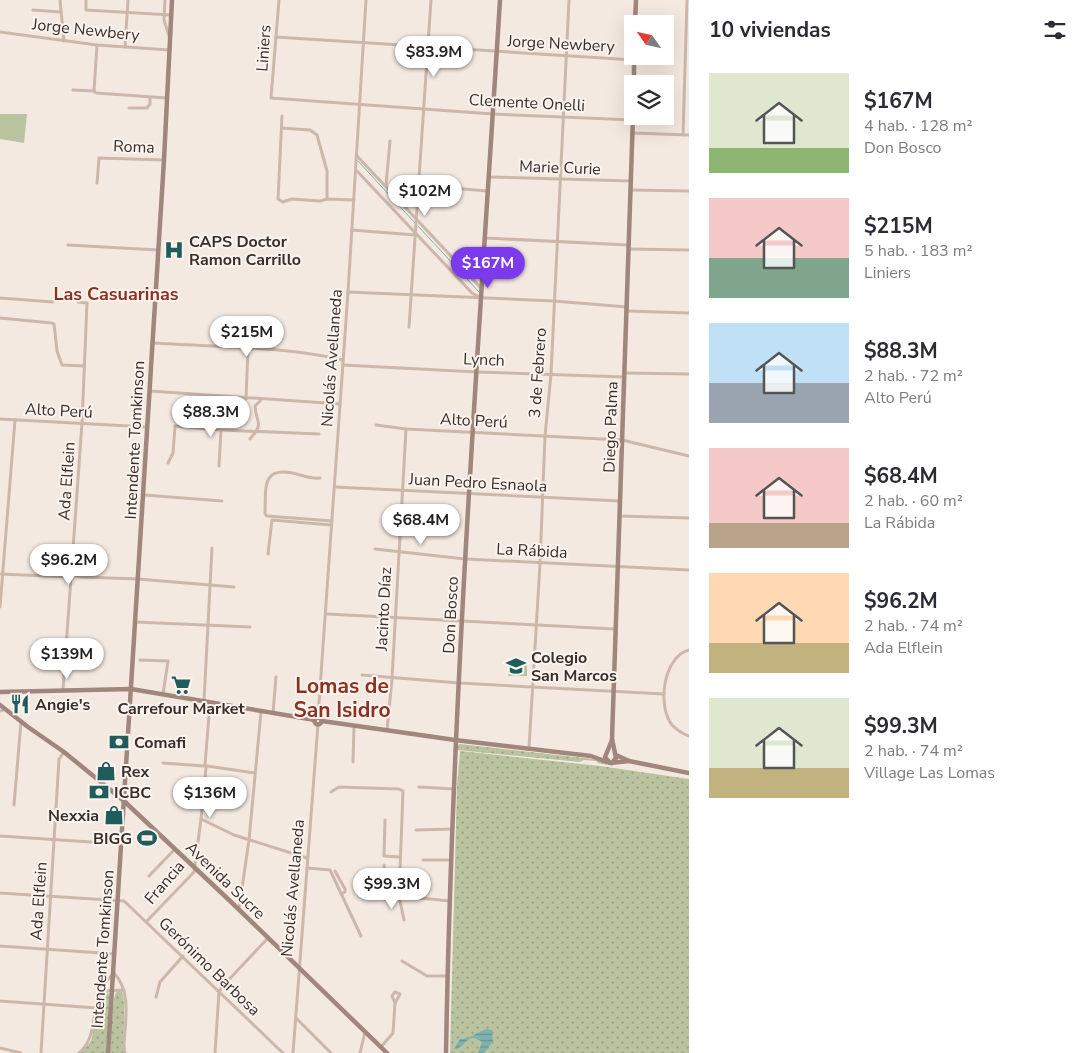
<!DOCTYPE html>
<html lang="es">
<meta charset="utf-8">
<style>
:root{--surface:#fff;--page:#f2f2f3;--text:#2b2b33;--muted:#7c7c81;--accent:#7c3aed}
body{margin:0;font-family:"Nunito Sans",sans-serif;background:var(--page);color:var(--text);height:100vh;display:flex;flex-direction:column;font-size:19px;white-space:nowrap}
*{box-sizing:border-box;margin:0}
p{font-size:16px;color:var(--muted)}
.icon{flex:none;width:28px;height:28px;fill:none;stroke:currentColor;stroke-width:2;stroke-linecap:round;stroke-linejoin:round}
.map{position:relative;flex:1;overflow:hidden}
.details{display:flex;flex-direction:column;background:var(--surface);width:400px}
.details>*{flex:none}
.needle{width:32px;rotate:304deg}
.tools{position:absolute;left:624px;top:15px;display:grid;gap:10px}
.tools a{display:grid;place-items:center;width:50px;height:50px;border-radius:0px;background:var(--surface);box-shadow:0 5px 20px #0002;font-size:25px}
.price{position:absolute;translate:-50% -42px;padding:0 11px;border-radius:18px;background:#fff;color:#222;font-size:16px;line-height:32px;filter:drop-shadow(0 1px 2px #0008)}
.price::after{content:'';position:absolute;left:50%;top:30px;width:15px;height:11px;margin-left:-8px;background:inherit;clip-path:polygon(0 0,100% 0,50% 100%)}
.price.on{background:var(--accent);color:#fff}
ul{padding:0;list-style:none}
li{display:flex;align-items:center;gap:15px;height:125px;padding:0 20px}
li span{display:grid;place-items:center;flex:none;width:140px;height:100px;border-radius:0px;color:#555}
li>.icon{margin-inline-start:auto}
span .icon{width:60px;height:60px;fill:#fffc;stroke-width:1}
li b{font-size:21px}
h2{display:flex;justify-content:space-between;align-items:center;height:60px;padding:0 20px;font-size:21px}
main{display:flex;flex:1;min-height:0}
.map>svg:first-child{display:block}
.grass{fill:url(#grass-dots)}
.green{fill:#bac39f}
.water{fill:url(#water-rules)}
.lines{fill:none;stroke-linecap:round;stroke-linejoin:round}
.stream{stroke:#7eb2af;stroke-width:1}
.street{stroke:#ccb7ab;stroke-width:3}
.secondary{stroke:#a0867c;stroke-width:4.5}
.labels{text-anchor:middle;stroke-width:4;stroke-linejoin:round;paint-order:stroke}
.street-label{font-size:16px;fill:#3a2e2a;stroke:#fbf3ed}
.poi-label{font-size:16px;font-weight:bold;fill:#3a2e2a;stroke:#fbf3ed;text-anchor:start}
.neighbourhood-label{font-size:18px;font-weight:bold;fill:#8b3121;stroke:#fbf3ed}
.district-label{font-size:21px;font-weight:bold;fill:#8b3121;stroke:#fbf3ed}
</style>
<main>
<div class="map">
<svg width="689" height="1053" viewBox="0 0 689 1053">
<defs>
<pattern id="grass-dots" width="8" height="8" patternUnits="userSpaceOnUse" patternTransform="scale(1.25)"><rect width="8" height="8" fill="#bac39f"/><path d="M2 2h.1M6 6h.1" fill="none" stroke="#989f82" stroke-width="1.8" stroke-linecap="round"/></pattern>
<pattern id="water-rules" width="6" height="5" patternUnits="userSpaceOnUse" patternTransform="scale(1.25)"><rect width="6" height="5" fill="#7eb2af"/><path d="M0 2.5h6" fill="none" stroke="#68918f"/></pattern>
</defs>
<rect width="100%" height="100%" fill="#f4e9e0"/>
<!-- grass -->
<g class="grass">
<polygon points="460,744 593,759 602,761 608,765 598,763 596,761 584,760 580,762 457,750 458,745"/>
<polygon points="460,751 600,766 689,779 689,1053 450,1053 457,786"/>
<polygon points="102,991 107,991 110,996 106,1053 81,1053 91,1041"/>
<path d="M118,991h3c7,9 0,48 4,62h-16l5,-55 2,-6z"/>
</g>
<!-- green -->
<g class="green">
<polygon points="0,114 27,114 24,143 0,139"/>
<polygon points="509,664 527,665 527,676 508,676"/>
</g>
<!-- water -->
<path class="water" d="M487,1029l5,1 1,11 -9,12h-6l4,-11c-16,-12 -15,6 -28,7l6,-10c10,0 17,-7 27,-10z"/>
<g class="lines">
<!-- stream -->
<g class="stream">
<polyline points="358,161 415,223"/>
<polyline points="418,226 479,292"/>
</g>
<!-- street -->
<g class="street">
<polyline points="60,0 64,41"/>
<polyline points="86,0 86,10 171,15"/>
<polyline points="165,0 164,20 169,36"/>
<polyline points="279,0 271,98 493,114 633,120"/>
<polyline points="33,10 60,12"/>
<polyline points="0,32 97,45 169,50"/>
<polyline points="276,37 634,60"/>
<polyline points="97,45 94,91 96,93 167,98"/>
<polyline points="125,47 128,0"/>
<polyline points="73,90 94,91"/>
<polyline points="129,108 147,108 150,104 150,97"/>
<polyline points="282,116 278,199 283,202 292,199 320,201 327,199 354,200"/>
<polyline points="282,128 310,130 317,135 327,171 327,199"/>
<polyline points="632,133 689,135"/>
<polyline points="683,135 687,0"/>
<polyline points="357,156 481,288"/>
<polyline points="357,171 472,293 479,297"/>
<polyline points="489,177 631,181"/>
<polyline points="97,183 99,158 164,160"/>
<polyline points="386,185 390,141"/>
<polyline points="418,185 487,191"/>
<polyline points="630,190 689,191"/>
<polyline points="352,230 415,235"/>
<polyline points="485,238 628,245"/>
<polyline points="68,245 158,250"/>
<polyline points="629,249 689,250"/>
<polyline points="348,292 554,301 627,307"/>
<polyline points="0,298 53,302"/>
<polyline points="627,311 689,313"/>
<polyline points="0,318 52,323 54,324 57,351 62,365 84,366"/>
<polyline points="409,327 431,0"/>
<path d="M153,343c62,4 130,3 190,17"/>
<polyline points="343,365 477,372 624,377"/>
<polyline points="625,373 689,374"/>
<polyline points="150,391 340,404"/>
<polyline points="246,399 248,349"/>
<polyline points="0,419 147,427"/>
<polyline points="376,425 406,429 622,440 689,456"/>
<path d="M250,439c15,-17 6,-15 5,-33l6,-6"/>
<polyline points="168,463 173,453 175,426 221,430 319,434"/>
<polyline points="219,466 221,430"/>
<path d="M320,478c-8,1 -16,-2 -23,-4 -36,-9 -31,13 -32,40l2,2 65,5"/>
<polyline points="335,487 620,501"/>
<polyline points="144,495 222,501"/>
<polyline points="620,516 689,518"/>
<polyline points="375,549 465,559 689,570"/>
<polyline points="268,554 272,520 331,525"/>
<polyline points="0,574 72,577 75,575 81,577 138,579 234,587"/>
<polyline points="0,607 15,420"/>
<polyline points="327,614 615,629"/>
<polyline points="135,622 250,627"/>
<path d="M689,650c-26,7 -32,56 -17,75 5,5 11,9 17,11"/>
<polyline points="140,660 168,661 163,694"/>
<polyline points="362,675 459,683 664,694"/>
<polyline points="63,690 82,423 87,303 78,302"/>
<polyline points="204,701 212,548"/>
<polyline points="0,711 3,710"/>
<polyline points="273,713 276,677"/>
<polyline points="318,717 348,292 366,0"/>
<polyline points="387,730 392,679 406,429"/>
<polyline points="529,748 540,564 545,436 551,374 569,0"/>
<polyline points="353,762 354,726"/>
<polyline points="163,763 204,766"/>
<polyline points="205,765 210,703"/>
<polyline points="207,766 255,773"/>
<polyline points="419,787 454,789"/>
<polyline points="331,792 339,787 399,789 403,791 399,896 404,920"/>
<polyline points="14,805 21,722"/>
<polyline points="201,819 234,835 307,858"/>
<polyline points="385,820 384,856 400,857"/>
<polyline points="416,830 453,829"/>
<polyline points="0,836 121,844"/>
<polyline points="423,860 451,860"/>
<polyline points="307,868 330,870 361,936"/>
<polyline points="335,871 345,889 345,892 341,894"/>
<polyline points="149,876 175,849"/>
<polyline points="377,876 385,876 384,865"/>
<polyline points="385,876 400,876"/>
<polyline points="0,893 124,901 283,1053"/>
<polyline points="399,896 450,901"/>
<polyline points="239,909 249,840 261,712"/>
<polyline points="147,921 194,872 201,819 206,768"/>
<polyline points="0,946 115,954"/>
<polyline points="402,961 427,976 447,976"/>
<polyline points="100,991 124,990"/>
<polyline points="156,997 160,982 183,956"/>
<polyline points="0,1001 97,1008"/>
<polyline points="296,1018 331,1053"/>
<polyline points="381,1047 393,1033 395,1003 400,994 395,992 392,996 395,1003"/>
<polyline points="0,1048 21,1053"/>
<polyline points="41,1053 59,759 64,752"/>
<path d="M79,1053c19,-16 12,-43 22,-64 3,-6 8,-11 13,-16 18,19 11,49 10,72l1,8"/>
<polyline points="215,1053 219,992 221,988 268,938"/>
<polyline points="293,1053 318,724"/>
<polyline points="360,1053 365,1032"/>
</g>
<!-- secondary -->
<g class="secondary">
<polyline points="635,24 636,0"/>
<polyline points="634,84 634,56"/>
<polyline points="0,692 131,689 315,720"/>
<polyline points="0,705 28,727 64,752 124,801 229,900 387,1053"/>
<circle cx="318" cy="721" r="3.5"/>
<polyline points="322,721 455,740 591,756 610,763 629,761"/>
<polyline points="616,755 629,761 689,773"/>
<polyline points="609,762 605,757 612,740"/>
<polyline points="612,763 616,758 612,739 633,116"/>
<polyline points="108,1053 164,160 172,0"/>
<path d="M446,1053c6,-351 32,-702 54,-1053"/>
</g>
</g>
<!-- icons -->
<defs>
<symbol id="hospital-bare" viewBox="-9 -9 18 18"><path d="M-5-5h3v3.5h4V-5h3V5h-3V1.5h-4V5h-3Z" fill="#1e5d5c" stroke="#fbf3ed" stroke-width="2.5" paint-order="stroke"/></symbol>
<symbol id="school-bare" viewBox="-9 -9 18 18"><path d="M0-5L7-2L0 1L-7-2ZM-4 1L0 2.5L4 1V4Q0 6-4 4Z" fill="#1e5d5c" stroke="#fbf3ed" stroke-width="2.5" paint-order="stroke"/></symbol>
<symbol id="supermarket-bare" viewBox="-9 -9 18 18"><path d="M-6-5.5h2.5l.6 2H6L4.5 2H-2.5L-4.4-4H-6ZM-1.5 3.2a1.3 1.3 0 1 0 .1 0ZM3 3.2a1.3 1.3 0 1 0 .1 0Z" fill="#1e5d5c" stroke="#fbf3ed" stroke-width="2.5" paint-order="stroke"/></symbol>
<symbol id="restaurant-bare" viewBox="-9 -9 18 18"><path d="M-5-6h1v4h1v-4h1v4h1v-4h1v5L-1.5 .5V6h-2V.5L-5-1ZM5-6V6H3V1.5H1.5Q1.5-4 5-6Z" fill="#1e5d5c" stroke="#fbf3ed" stroke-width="2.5" paint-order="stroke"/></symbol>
<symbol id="bank-bare" viewBox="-9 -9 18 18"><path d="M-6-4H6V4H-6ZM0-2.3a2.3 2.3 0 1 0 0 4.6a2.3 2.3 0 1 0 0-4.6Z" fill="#1e5d5c" stroke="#fbf3ed" stroke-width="2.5" paint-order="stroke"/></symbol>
<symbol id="shop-bare" viewBox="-9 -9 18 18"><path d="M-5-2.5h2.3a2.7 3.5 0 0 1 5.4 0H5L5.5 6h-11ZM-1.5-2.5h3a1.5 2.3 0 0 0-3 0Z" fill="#1e5d5c" stroke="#fbf3ed" stroke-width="2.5" paint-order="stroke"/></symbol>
<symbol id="stadium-bare" viewBox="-9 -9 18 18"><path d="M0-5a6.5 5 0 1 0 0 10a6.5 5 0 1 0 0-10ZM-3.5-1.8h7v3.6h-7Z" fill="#1e5d5c" stroke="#fbf3ed" stroke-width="2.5" paint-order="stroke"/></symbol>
</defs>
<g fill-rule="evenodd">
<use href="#hospital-bare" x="160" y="236" width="28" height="28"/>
<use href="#school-bare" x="502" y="652" width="28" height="28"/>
<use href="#supermarket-bare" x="167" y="671" width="28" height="28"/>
<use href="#restaurant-bare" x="6" y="690" width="28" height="28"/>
<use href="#bank-bare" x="105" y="728" width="28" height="28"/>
<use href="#shop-bare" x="92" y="757" width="28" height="28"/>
<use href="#bank-bare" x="85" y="778" width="28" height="28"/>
<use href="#shop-bare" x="100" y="801" width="28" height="28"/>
<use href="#stadium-bare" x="133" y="824" width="28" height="28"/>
</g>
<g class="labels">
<!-- street labels -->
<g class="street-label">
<text transform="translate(86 29) rotate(6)" y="6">Jorge Newbery</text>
<text transform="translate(561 43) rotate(3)" y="6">Jorge Newbery</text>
<text transform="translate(263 48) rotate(-86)" y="6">Liniers</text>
<text transform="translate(527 102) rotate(3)" y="6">Clemente Onelli</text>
<text transform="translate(134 146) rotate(2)" y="6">Roma</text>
<text transform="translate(560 167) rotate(2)" y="6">Marie Curie</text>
<text transform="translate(331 358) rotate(-86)" y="6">Nicolás Avellaneda</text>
<text transform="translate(484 359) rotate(2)" y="6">Lynch</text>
<text transform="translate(537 373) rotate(-86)" y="6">3 de Febrero</text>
<text transform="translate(59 410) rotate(3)" y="6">Alto Perú</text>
<text transform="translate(474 420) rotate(3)" y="6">Alto Perú</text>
<text transform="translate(610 427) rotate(-88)" y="6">Diego Palma</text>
<text transform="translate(134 440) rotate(-87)" y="6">Intendente Tomkinson</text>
<text transform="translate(66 481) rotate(-86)" y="6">Ada Elflein</text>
<text transform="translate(478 482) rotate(3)" y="6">Juan Pedro Esnaola</text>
<text transform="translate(532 550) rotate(3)" y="6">La Rábida</text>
<text transform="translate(383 609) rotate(-87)" y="6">Jacinto Díaz</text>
<text transform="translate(450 615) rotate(-87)" y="6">Don Bosco</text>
<text transform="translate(226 880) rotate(44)" y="6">Avenida Sucre</text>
<text transform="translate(164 882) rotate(-49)" y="6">Francia</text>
<text transform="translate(292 888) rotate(-85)" y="6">Nicolás Avellaneda</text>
<text transform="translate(38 901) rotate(-86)" y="6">Ada Elflein</text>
<text transform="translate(102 949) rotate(-86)" y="6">Intendente Tomkinson</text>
<text transform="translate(210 966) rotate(44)" y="6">Gerónimo Barbosa</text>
</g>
<!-- poi labels -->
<g class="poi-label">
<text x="189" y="247">CAPS Doctor<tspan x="189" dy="18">Ramon Carrillo</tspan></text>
<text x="531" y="663">Colegio<tspan x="531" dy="18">San Marcos</tspan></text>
<text x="35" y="710">Angie's</text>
<text x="181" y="714" text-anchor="middle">Carrefour Market</text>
<text x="134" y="748">Comafi</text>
<text x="121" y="777">Rex</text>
<text x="114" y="798">ICBC</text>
<text x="99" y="821" text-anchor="end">Nexxia</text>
<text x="132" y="844" text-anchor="end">BIGG</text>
</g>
<!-- neighbourhood labels -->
<g class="neighbourhood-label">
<text x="116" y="300">Las Casuarinas</text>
</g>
<!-- district labels -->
<g class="district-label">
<text x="342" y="693">Lomas de<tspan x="342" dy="24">San Isidro</tspan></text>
</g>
</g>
</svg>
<div class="tools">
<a><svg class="needle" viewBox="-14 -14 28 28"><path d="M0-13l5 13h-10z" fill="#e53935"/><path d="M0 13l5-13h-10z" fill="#7c7c81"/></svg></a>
<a><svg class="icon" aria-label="layers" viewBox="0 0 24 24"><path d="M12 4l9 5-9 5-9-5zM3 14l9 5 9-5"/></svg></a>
</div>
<b class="price" style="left:434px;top:78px">$83.9M</b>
<b class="price" style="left:425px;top:217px">$102M</b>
<b class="price on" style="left:488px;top:289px">$167M</b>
<b class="price" style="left:247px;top:358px">$215M</b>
<b class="price" style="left:211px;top:438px">$88.3M</b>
<b class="price" style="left:421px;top:546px">$68.4M</b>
<b class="price" style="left:69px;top:586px">$96.2M</b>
<b class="price" style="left:67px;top:680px">$139M</b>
<b class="price" style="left:210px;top:819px">$136M</b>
<b class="price" style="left:392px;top:910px">$99.3M</b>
</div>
<section class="details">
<h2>10 viviendas<svg class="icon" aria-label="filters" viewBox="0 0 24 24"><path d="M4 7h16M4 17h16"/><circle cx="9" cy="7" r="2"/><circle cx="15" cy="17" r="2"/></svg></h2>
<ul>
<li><span style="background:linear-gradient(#dfe7d0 75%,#8fb573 0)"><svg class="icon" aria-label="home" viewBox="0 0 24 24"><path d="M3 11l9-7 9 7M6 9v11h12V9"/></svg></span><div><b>$167M</b><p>4 hab. · 128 m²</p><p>Don Bosco</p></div></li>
<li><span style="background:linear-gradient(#f6c9c9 60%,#7fa58c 0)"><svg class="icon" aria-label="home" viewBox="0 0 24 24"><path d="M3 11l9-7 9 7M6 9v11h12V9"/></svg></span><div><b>$215M</b><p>5 hab. · 183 m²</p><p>Liniers</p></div></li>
<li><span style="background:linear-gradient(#bfe0f5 60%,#9aa5b1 0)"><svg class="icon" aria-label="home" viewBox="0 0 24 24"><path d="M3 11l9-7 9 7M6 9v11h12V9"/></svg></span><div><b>$88.3M</b><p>2 hab. · 72 m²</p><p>Alto Perú</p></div></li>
<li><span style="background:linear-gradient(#f6c9c9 75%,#b9a48a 0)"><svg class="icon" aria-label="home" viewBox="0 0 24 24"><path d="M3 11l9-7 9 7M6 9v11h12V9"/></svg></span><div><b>$68.4M</b><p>2 hab. · 60 m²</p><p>La Rábida</p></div></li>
<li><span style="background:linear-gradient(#ffd9b3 70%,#c2b280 0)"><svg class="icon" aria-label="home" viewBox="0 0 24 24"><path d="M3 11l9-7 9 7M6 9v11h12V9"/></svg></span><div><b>$96.2M</b><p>2 hab. · 74 m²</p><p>Ada Elflein</p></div></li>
<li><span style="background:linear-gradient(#dfe7d0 70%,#c2b280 0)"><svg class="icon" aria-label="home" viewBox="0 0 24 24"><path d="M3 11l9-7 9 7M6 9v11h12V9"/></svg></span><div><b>$99.3M</b><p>2 hab. · 74 m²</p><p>Village Las Lomas</p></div></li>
</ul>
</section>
</main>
